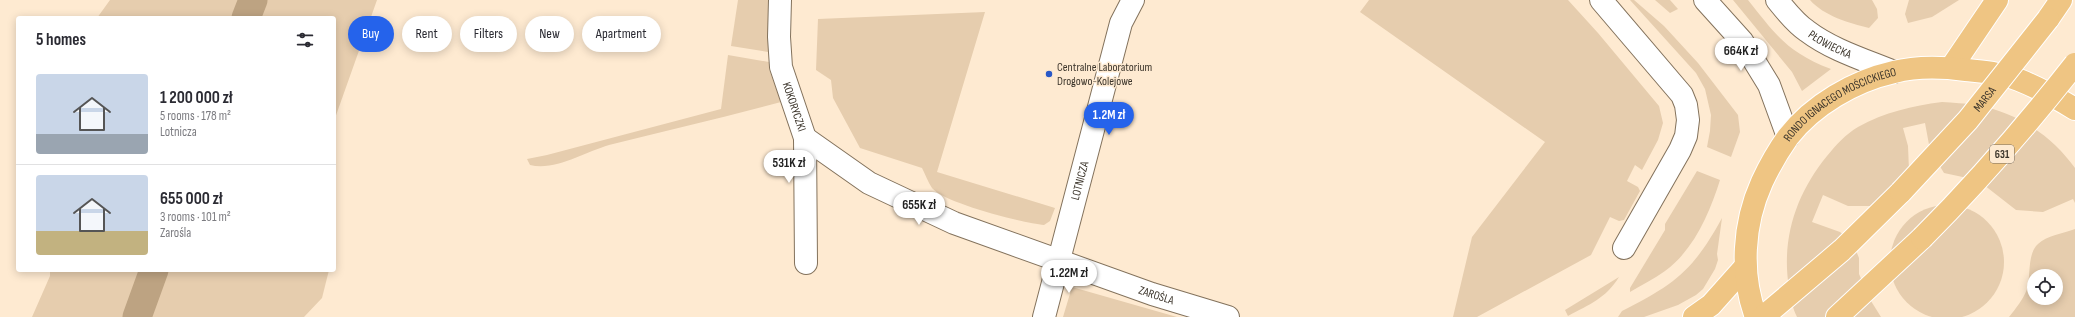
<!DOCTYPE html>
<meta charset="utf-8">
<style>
:root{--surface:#fff;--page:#f2f2f3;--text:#2b2b33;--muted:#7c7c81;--line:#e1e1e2;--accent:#2563eb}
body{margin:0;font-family:"Sofia Sans Condensed",sans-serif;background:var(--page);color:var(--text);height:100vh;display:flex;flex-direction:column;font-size:15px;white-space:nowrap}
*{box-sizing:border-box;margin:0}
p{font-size:13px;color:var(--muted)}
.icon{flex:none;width:22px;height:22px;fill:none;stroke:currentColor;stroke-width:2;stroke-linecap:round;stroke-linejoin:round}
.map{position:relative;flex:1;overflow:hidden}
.side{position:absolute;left:16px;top:16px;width:320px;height:256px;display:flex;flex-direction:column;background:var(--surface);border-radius:4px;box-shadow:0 2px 10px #0003}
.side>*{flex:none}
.banner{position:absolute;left:348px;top:16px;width:380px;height:36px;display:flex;gap:8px}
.tools{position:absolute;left:2027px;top:269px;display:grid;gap:8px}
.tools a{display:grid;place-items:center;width:36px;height:36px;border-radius:50%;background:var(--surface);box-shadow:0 2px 10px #0003;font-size:20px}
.price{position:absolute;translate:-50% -34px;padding:0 9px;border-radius:14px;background:#fff;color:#222;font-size:13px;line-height:26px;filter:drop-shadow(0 1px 2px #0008)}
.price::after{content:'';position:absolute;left:50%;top:24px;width:12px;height:9px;margin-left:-6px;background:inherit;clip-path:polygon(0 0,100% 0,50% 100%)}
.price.active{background:var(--accent);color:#fff}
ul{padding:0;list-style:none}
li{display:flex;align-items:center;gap:12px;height:100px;padding:0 20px}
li+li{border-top:1px solid var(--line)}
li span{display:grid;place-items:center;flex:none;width:112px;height:80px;border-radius:4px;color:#555}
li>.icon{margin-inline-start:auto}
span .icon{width:48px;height:48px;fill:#fffc;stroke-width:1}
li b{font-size:17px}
h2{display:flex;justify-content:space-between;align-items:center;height:48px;padding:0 20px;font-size:17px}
.tag{padding:0 14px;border-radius:18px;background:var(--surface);box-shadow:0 2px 10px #0003;font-size:14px;line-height:36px}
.tag.active{background:var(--accent);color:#fff}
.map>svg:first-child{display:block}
.green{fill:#e6cdae;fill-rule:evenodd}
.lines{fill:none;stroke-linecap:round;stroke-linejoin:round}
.canal{stroke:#bda382;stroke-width:29}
.street-casing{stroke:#83725c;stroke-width:24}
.secondary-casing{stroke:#83725c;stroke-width:24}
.primary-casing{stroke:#fff;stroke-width:24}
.street{stroke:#fff;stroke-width:22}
.secondary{stroke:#fff;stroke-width:22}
.primary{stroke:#efc583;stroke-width:22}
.primary-bridge-casing{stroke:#fff;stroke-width:24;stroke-linecap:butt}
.primary-bridge{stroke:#efc583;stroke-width:22}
.poi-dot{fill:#2958c7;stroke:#feead1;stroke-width:1.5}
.labels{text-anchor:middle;stroke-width:3;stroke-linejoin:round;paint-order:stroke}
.shield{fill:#feead1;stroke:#766b5d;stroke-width:1}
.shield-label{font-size:11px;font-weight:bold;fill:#3c352b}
.street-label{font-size:12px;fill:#3c352b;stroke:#feead1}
.poi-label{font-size:12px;fill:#3c352b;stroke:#feead1;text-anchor:start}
</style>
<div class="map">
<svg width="2075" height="317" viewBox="0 0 2075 317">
<rect width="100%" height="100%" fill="#feead1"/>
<!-- green -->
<g class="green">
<polygon points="110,0 377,0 334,121 334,18 97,18"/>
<polygon points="738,0 768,0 768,52 731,46"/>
<polygon points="1369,0 1568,0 1598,33 1659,106 1663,123 1658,140 1642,170 1635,165 1627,181 1638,187 1640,191 1624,220 1619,221 1610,217 1591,255 1477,317 1453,317 1472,237 1545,142 1360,12"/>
<polygon points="1630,0 1634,0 1664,26 1698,63 1738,115 1740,132 1731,157 1707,147 1710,131 1711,115 1705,89 1696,73"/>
<polygon points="1655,0 1670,0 1678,9 1670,13"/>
<path d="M1733,0h15c28,35 39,52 83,69l-29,22 -10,-19z"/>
<path d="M1810,0h62l5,9 1,9 -9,10c-20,-5 -45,-12 -59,-28z"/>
<polygon points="1909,0 1959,0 1932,17 1908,23 1905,14"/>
<path d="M985,12l-48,160 118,36 -5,13 -6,4c-21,-2 -100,-22 -112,-37 -4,-6 -7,-14 -10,-20l-62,-20 -27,-50 -2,-18 -15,-10 2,-51z"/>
<path d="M728,55l41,7v7l12,33c-57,15 -115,29 -172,43 -24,7 -53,26 -79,20l-3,-6 20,-4 174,-46z"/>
<path d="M1942,102c11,1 23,1 34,3 40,7 75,30 99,63v35l-2,-4 -30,13 -27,-2 -32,-25 -12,-6 -28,-6 -14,-23 -5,-27 -22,5 5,18 1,24 -36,36h-25l-25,-11 -11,27 28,10 13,11 6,15v16l12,27 10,16h-84c-5,-10 -6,-19 -8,-29 -8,-49 7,-94 38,-132 9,-11 19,-22 31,-29 27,-15 54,-21 84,-25z"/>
<path d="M1697,171l23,9c-10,32 -26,70 -55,91 -11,8 -24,14 -35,21v-4l35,-58v-6z"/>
<circle cx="1947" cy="262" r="57"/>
<path d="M1722,218l-5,36 1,6 -3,9 -12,20 -7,6 -18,10 -34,12h-26l4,-6c53,-27 71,-40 100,-93z"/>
<path d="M2075,229v88h-66c7,-9 14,-17 18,-28 4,-14 0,-35 11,-45 8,-8 26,-11 37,-15zM2034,276h22v22h-22z"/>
<polygon points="50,270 329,270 322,298 304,317 32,317 50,276"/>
<path d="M1619,277c-14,22 -29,27 -51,39l-3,-6z"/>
<polygon points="1072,287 1177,317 1063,317"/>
</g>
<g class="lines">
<!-- canal -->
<g class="canal">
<polyline points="246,18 253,0"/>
<polyline points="137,317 154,270"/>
</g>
<defs>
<g id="street">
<path id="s1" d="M780,0l-1,37 2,30 24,71 1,125"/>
<polyline points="1601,0 1682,95 1686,105 1688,120 1686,136 1680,150 1624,248"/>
<path id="s2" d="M805,138l64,45 85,40 198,71 76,23"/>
<path id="s3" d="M1044,317l77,-294 12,-23"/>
</g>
<g id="secondary">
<polyline points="1705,0 1742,41 1769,85 1788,137"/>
<path id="s4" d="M1777,0c9,11 18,23 30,31 25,19 58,29 87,41"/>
</g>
<g id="primary">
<polyline points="2048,19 2061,0"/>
<polyline points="1951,68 1997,0"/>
<polyline points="1694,317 1711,305 1744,268"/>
<path id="s5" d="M1756,317c-16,-43 -13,-93 6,-135 7,-15 16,-31 26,-45 25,-32 66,-56 106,-65 23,-6 49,-5 72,-2 18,2 36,3 53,10 20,8 38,18 56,29"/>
<polyline points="1763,317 1842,250 1901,192"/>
<polyline points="1837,317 1922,238"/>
</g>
</defs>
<!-- street casing -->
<use href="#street" class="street-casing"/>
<!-- secondary casing -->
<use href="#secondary" class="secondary-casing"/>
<!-- primary casing -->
<use href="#primary" class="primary-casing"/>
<!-- street -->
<use href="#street" class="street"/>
<!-- secondary -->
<use href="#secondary" class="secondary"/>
<!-- primary -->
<use href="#primary" class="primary"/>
<defs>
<g id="primary-bridge">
<path id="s6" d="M1901,192l67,-72 80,-101"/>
<path d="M1922,238c55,-55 105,-113 153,-174"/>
</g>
</defs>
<!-- primary-bridge casing -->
<use href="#primary-bridge" class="primary-bridge-casing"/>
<!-- primary-bridge -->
<use href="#primary-bridge" class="primary-bridge"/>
</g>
<!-- markers -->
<circle class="poi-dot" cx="1049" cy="74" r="4"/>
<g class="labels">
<!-- shield labels -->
<rect class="shield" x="1990" y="145" width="24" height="18" rx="3"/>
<g class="shield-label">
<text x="2002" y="158">631</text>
</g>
<!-- street labels -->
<g class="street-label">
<text dy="4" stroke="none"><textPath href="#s4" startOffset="70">PŁOWIECKA</textPath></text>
<text dy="4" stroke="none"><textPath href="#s6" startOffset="125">MARSA</textPath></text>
<text dy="4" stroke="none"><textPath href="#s1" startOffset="109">KOKORYCZKI</textPath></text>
<text dy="4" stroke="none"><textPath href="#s5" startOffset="253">RONDO IGNACEGO MOŚCICKIEGO</textPath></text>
<text dy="4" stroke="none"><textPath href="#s3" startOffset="141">LOTNICZA</textPath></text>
<text dy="4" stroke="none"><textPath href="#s2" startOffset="387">ZAROŚLA</textPath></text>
</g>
<!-- poi labels -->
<g class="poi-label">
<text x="1057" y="71">Centralne Laboratorium<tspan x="1057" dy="14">Drogowo-Kolejowe</tspan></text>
</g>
</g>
</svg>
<div class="tools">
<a><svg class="icon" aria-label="locate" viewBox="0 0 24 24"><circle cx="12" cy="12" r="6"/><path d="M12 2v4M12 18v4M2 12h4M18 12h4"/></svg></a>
</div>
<b class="price" style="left:1741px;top:72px">664K zł</b>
<b class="price active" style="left:1109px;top:136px">1.2M zł</b>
<b class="price" style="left:789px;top:184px">531K zł</b>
<b class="price" style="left:919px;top:226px">655K zł</b>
<b class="price" style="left:1069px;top:294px">1.22M zł</b>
<div class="banner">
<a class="tag active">Buy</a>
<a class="tag">Rent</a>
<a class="tag">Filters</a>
<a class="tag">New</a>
<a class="tag">Apartment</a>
</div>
<section class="side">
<h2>5 homes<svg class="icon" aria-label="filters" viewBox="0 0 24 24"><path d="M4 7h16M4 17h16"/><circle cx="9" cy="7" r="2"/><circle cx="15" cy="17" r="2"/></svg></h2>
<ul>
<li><span style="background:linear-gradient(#c9d6e8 75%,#9aa5b1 0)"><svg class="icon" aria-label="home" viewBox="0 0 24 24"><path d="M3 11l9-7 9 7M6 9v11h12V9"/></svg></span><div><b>1 200 000 zł</b><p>5 rooms · 178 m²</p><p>Lotnicza</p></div></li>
<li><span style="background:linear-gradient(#c9d6e8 70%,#c2b280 0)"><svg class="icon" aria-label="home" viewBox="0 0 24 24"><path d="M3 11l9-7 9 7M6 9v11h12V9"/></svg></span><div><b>655 000 zł</b><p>3 rooms · 101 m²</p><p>Zarośla</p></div></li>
</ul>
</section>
</div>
